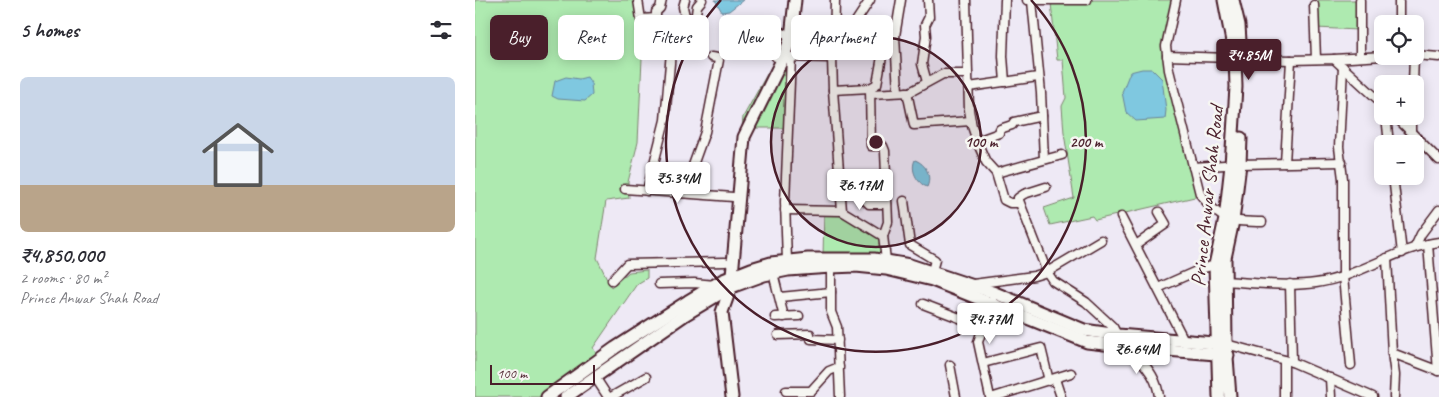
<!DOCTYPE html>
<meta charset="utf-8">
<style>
:root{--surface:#fff;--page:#f7f7f7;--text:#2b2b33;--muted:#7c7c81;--accent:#4a1f2b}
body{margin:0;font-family:Caveat,sans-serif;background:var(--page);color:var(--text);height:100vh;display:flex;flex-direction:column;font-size:19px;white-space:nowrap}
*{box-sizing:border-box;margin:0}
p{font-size:16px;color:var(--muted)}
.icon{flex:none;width:28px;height:28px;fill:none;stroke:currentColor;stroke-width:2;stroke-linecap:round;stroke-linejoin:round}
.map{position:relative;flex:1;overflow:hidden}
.drawer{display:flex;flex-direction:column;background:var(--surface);width:475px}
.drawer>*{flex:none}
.banner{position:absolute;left:15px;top:15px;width:475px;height:45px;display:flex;gap:10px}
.controls{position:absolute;left:899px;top:15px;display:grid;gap:10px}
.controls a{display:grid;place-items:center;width:50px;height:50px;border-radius:8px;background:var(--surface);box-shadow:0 2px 12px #0003;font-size:25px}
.scale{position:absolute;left:15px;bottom:12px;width:105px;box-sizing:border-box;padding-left:5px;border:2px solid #4a1f2b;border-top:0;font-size:14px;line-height:18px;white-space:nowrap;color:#4a1f2b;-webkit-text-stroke:4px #f6f6f2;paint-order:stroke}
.price{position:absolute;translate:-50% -42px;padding:0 11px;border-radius:5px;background:#fff;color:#222;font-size:16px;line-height:32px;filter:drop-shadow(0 1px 2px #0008)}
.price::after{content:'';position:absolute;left:50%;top:30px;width:15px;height:11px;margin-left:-8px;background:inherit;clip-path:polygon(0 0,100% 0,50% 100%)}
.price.current{background:var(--accent);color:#fff}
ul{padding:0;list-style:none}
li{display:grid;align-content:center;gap:10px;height:265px;padding:0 20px}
li span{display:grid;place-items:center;height:155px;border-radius:8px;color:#555}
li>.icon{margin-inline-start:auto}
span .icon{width:90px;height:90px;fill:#fffc;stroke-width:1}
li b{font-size:21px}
h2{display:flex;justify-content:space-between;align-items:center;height:60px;padding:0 20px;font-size:21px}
.pill{padding:0 18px;border-radius:8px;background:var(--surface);box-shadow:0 2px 12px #0003;font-size:18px;line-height:45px}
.pill.current{background:var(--accent);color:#fff}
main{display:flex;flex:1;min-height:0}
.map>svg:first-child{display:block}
.green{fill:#aeeab0;stroke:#7c846e}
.water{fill:#7fc8e0;stroke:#6a8498}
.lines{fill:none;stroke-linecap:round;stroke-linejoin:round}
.street-casing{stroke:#4a1f2b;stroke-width:11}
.secondary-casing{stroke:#4a1f2b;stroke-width:15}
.street{stroke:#f6f6f2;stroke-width:8}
.secondary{stroke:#f6f6f2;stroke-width:11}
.ring{fill:none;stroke:#4a1f2b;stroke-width:2.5}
.labels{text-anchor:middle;stroke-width:5;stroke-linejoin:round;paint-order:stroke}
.street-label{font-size:21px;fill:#4a1f2b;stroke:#f6f6f2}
.centre{fill:#4a1f2b;stroke:#f6f6f2;stroke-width:2.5}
.ring-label{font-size:15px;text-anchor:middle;font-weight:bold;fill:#4a1f2b;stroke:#f6f6f2;stroke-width:5;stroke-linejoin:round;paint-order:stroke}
</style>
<main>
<section class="drawer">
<h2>5 homes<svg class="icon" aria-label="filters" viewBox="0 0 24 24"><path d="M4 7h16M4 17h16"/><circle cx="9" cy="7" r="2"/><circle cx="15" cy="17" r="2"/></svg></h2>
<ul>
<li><span style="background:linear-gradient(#c9d6e8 70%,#b9a48a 0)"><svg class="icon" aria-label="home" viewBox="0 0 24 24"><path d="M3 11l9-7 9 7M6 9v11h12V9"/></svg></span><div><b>₹4,850,000</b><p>2 rooms · 80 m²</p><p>Prince Anwar Shah Road</p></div></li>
</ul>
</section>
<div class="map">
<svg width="964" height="397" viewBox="0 0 964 397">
<rect width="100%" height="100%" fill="#eee9f5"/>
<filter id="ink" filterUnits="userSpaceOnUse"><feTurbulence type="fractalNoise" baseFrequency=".02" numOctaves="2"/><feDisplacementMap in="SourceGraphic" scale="10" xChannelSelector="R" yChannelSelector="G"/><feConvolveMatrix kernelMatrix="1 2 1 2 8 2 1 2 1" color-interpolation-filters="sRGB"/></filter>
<g filter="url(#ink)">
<!-- green -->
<g class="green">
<polygon points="0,0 165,0 168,38 163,142 153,182 154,198 131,201 122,258 136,287 154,272 172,270 172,278 162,284 118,348 126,361 78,397 0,397"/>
<polygon points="615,0 699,0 689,44 724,196 620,220 617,216 575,225 569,208 599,198 589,133 587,106 591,98 588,60 582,60 576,3 613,4"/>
<polygon points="843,0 883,0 883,30 841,28"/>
<polygon points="301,58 314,59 311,128 267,128 268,117"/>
<polygon points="349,209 363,212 407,238 409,262 348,257"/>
</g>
<!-- water -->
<g class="water">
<polygon points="240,0 268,0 254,11 247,12"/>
<polygon points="667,69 677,69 687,79 691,110 690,119 661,121 651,112 647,92 655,72"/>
<polygon points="91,77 104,79 112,77 116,83 117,95 110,101 83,99 77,96 80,81"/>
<path d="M440,160c11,4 17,16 12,27 -10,-4 -17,-17 -12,-27z"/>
</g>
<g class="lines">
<defs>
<g id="street">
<polyline points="163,0 170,45 185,45 190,35 210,16 208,7 210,0"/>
<polyline points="360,0 359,51 357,58 358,90 367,211 408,236 411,260"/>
<polyline points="491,0 494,110 497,126 503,144 511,162 521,173 529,200 535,203 544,203"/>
<polyline points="530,0 528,56 530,82"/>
<polyline points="552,0 612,0"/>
<path d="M701,0l-10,46 3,24 31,124c22,28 28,27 62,28"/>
<polyline points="557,1 566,93 569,159"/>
<polyline points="839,5 841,59"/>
<polyline points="210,16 220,22 222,6 227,0"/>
<polyline points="166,19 181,18 181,12 185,8 187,0"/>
<polyline points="286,22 310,34"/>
<polyline points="924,24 924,0"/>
<polyline points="359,51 370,38 395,0"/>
<polyline points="940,55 964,57"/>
<polyline points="692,56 816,60 859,59 908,104"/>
<polyline points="301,57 357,58"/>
<polyline points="885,57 885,0"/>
<polyline points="859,59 908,56"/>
<polyline points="868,67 864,147 868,179 868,276 876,365"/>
<polyline points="452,82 447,64 451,36 450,25 454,17 453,0"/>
<polyline points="938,84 939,56"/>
<polyline points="494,87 563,77"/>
<polyline points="395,88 396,146 408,146 410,151 413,222 408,236"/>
<polyline points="358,90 395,88 402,84 408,51 420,36"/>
<polyline points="423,92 420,36 426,0"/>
<polyline points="432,92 439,125 496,121"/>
<polyline points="396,94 435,92 468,74 493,74"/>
<polyline points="911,116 914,144"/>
<polyline points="920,116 964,160"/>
<polyline points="936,131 936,116"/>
<polyline points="502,141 524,133 525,129 537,125 539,122 567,116"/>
<polyline points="810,163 816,60"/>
<polyline points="718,167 765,164 867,162"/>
<polyline points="521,173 587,155"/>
<polyline points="918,176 927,253"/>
<polyline points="385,184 388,198 394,204 412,204"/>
<polyline points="571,187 549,194 543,198 572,272 578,281 611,302 638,327 643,337"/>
<polyline points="150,189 258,197"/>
<polyline points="172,191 190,120 196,52"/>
<polyline points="208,193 230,132 244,60 242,58 236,57"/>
<polyline points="429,201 435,245 460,260 457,271"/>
<polyline points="310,210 367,211"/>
<polyline points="646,217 710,342"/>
<polyline points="953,244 963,371"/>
<polyline points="661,245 691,224 684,212"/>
<polyline points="940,247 946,234 964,210"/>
<polyline points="912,258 917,353 964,371"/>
<polyline points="312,261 310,202 316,57"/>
<polyline points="356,267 356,312 362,327 365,397"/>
<polyline points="298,273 309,317"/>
<polyline points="137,280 152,264 250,262"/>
<path d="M750,281c29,2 62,6 91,2 43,-6 80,-35 123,-41"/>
<polyline points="184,284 219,283 240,285"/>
<polyline points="498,284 559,276 572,272 626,240"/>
<polyline points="815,284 817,362"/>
<polyline points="683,288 726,269 740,265"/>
<polyline points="305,297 356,292"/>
<polyline points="448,304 508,327"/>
<polyline points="300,317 324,316"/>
<polyline points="303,335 335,334 336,339 363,340"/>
<polyline points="751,344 817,362 898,397"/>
<path d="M655,347c13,17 27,28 29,50"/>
<polyline points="917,353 920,375 919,397"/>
<polyline points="508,363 566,348 574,381"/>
<polyline points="475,365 481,397"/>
<polyline points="120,377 133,397"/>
<polyline points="855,378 856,397"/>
<polyline points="580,379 586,397"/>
<polyline points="311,391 336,391 354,371 364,367"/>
<polyline points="136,397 171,377"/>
<polyline points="515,397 503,342 517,300"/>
<polyline points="519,397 596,373"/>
<polyline points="809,397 809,360"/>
</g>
<g id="secondary">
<polyline points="758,0 764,25 766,58"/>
<polyline points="72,397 140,348 213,301 248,280 276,269 296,263 333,259 399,259 435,265 520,293 609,330 643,335 751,344"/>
<polyline points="91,397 211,314 256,287 289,275 313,270 356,267 381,266 411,269 457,280 612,342 655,347 753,355"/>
<polyline points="257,397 247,312 256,287 269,137 309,56 316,37 320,0"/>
<polyline points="744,397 740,265 750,219 756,165 761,87 760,57 749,0"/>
<polyline points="755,397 751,344 750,258 758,221 765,164 766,138"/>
</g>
</defs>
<!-- street casing -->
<use href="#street" class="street-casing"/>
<!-- secondary casing -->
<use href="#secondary" class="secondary-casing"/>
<!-- street -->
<use href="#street" class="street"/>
<!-- secondary -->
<use href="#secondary" class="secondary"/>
</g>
</g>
<!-- distance rings -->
<circle cx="401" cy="142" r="105" fill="#4a1f2b" fill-opacity=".12"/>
<g class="ring">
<circle cx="401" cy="142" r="105"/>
<path d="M556 0A210 210 0 1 1 246 0"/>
</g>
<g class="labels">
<!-- street labels -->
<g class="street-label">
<text transform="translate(732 196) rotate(-84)" y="7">Prince Anwar Shah Road</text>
</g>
</g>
<circle cx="401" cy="142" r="8" class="centre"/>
<g class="ring-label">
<text x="506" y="147">100 m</text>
<text x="611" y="147">200 m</text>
</g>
</svg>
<div class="controls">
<a><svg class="icon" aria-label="locate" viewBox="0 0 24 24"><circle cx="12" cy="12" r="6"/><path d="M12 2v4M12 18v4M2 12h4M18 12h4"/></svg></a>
<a>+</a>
<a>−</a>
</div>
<div class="scale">100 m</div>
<b class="price current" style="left:774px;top:81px">₹4.85M</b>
<b class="price" style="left:203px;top:204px">₹5.34M</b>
<b class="price" style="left:385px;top:211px">₹6.17M</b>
<b class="price" style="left:515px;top:345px">₹4.77M</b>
<b class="price" style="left:662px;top:375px">₹6.64M</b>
<div class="banner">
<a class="pill current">Buy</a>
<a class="pill">Rent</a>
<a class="pill">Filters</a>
<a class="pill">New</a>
<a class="pill">Apartment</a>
</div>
</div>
</main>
